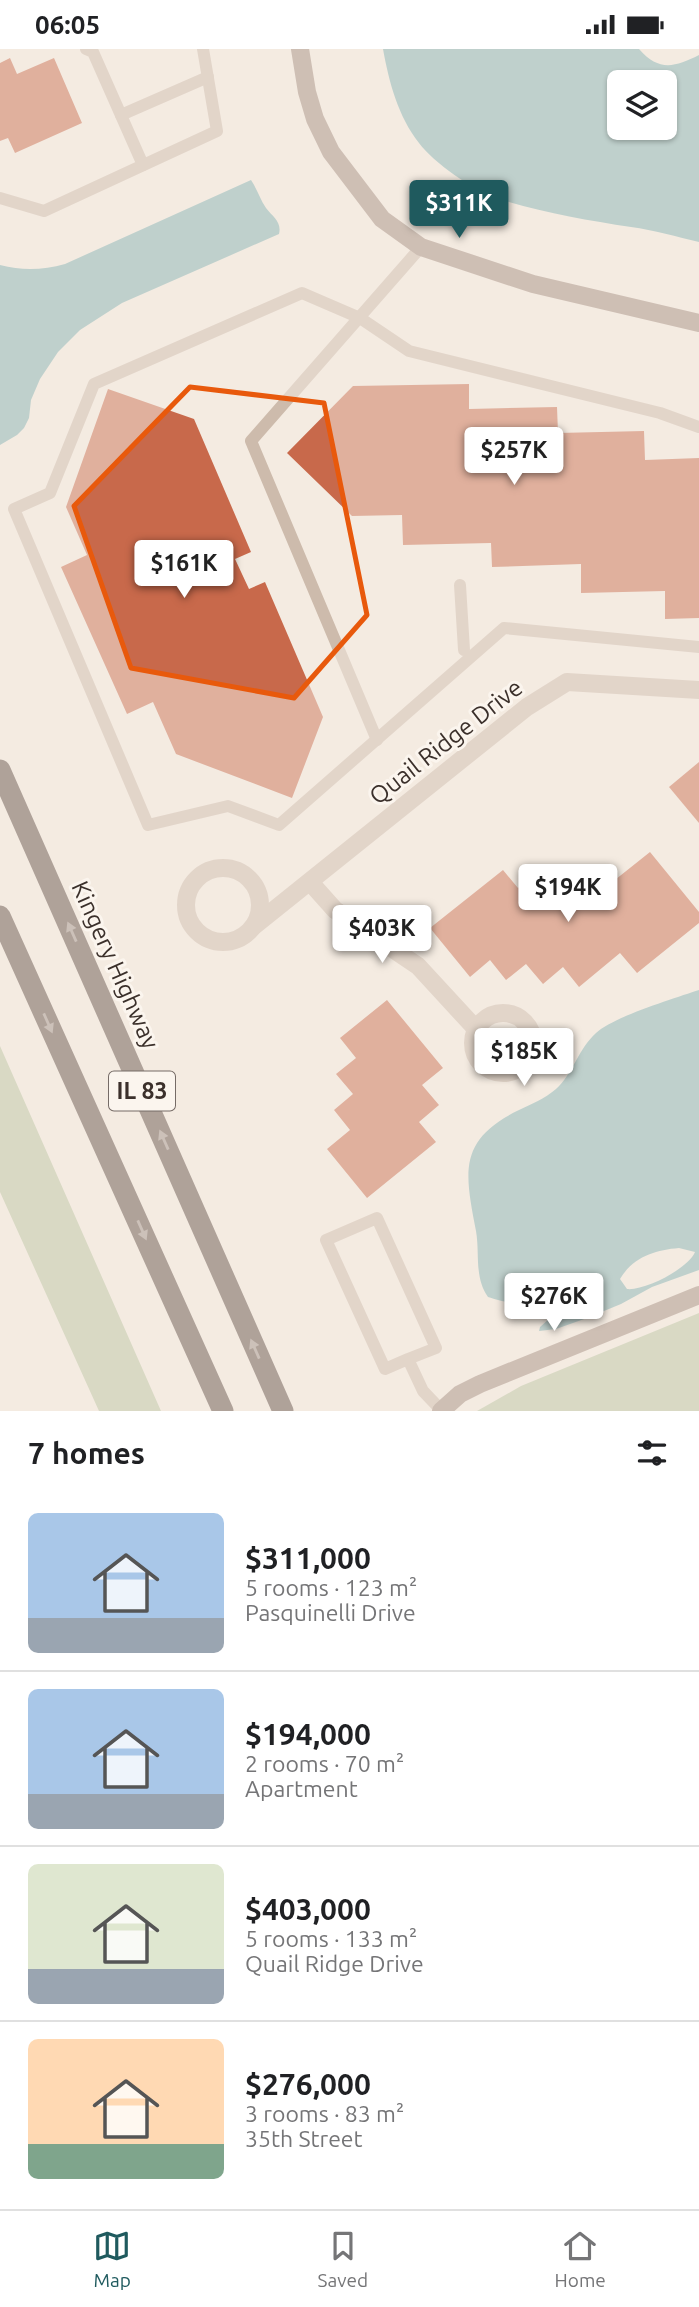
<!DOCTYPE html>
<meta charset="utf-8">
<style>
:root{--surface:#fff;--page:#f2f2f2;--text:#202124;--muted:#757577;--line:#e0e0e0;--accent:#1f5a5e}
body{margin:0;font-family:Ubuntu,sans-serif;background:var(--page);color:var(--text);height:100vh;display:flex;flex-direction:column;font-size:26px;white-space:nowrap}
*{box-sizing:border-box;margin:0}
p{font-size:23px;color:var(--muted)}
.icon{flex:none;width:38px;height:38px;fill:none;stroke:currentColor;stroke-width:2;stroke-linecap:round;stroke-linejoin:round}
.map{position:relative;height:1362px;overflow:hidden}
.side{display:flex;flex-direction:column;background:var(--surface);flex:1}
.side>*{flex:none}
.buttons{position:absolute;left:607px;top:21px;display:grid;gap:14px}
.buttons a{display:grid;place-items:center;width:70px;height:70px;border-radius:10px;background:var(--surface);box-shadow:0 2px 5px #0004;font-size:35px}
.price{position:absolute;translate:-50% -60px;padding:0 16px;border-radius:7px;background:#fff;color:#222;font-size:23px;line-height:46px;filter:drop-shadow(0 2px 4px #0008)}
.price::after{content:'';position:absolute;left:50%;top:42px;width:21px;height:16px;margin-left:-10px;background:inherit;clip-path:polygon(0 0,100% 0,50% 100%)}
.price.on{background:var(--accent);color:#fff}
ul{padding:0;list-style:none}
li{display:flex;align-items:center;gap:21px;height:175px;padding:0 28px}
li+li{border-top:2px solid var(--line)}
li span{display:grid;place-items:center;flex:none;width:196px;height:140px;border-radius:10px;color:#555}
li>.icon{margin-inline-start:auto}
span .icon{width:84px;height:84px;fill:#fffc;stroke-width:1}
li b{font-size:30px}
h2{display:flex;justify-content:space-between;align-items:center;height:84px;padding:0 28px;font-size:30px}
.status{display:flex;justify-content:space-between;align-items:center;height:49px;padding:0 35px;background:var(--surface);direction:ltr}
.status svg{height:19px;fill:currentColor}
.tabs{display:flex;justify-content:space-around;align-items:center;height:98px;border-top:2px solid var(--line);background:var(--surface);font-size:19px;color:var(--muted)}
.tabs a{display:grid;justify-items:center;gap:4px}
.tabs .on{color:var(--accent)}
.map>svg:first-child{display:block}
.green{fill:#b8c4a0}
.water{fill:#7fb0b2;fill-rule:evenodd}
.building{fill:#c8694b}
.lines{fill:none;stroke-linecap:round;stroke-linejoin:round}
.lane{stroke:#cdbbac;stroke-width:12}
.street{stroke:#cdbbac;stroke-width:18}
.secondary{stroke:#a18a7d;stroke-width:18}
.highway{stroke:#5c4a42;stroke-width:21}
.oneway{fill:#9c8e87}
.marked{fill:none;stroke:#e8590c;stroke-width:5;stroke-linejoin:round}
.labels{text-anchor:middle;stroke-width:6;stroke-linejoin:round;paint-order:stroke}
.shield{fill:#fbf5ee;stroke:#756b66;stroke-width:2}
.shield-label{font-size:23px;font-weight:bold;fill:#3b302b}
.street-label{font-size:24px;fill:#3b302b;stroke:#fbf5ee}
</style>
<div class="status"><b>06:05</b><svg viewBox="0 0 49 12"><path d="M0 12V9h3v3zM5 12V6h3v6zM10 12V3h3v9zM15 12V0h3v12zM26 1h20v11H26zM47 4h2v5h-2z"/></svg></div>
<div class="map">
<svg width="699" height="1362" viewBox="0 0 699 1362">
<rect width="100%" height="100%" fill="#f4ebe1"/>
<!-- green -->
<g class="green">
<polygon points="0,997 161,1362 162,1362 99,1362 0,1143"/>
<polygon points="699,1264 699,1362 477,1362 521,1337"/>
</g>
<!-- water -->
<g class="water">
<path d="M383,0h256c20,23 36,18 60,6v187c-22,-5 -45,-12 -68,-15 -45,-7 -91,-15 -135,-29 -22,-7 -63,-36 -77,-55 -21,-27 -30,-61 -36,-94zM665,33v46h-45v-46z"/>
<path d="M251,131c6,9 9,19 15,28 7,9 16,14 13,26l-157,69 -42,27 -22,22 -18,27 -9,21 -2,18 -5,10 -7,7 -17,10v-180c23,6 43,5 65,-1z"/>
<path d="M699,941v280l-47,17 -31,17 -34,14 -31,11 -17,2 1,-4 10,-9 28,-7 7,-10 -2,-5c-26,-5 -48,5 -73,6 -7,0 -15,-3 -22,-5 -14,-20 -8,-43 -12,-66 -11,-58 -19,-91 43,-121 13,-6 25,-11 37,-21 16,-14 23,-41 40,-56 17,-16 79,-35 103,-43zM679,1199l16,4c-7,17 -51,39 -68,37l-7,-10c13,-22 35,-29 59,-31z"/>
</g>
<!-- building -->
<g class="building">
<polygon points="10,9 17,25 54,9 82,74 15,104 8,89 0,92 0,14"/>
<polygon points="469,335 469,360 557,358 558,384 644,382 645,411 699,409 699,569 665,570 665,542 581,544 581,515 492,518 491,494 403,496 402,466 352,467 287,404 353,337"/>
<polygon points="108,340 194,370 251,503 235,510 249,540 265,533 323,668 292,749 176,705 153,653 127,665 61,518 87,506 66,458"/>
<polygon points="699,713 699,774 669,738"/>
<polygon points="650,803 699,863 699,874 637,924 620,904 579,938 563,918 543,935 526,915 506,931 490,911 470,928 430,879 503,821 518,839 538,823 555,844 573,829 591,850"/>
<polygon points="387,951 443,1019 422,1036 439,1056 419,1073 436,1093 367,1149 327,1100 350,1081 334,1061 353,1045 336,1025 356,1009 340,989"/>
</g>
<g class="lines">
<!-- lane -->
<g class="lane">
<polyline points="86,0 93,3 143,116"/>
<polyline points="121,66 208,28"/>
<polyline points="0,149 44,162 217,82 203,0"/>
<polyline points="699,378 660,364 409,302 360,269 302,244 94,335 50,444 14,460 148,776 228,757 279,776 504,579 699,598"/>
<polyline points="460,536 464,601"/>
<polyline points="377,691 251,392 421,198"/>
<polyline points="408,1310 385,1320 326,1191 377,1169 436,1299 408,1310 423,1342 441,1361"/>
</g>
<!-- street -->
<g class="street">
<circle cx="223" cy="856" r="37"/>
<polyline points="310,833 335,861 418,917 476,980"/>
<polyline points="254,877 527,658 567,633 699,641"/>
<circle cx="503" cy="994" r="30"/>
</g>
<!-- secondary -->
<g class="secondary">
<polyline points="300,0 307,43 315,70 331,103 382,170 421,198 533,235 699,274"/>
<polyline points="441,1362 460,1345 480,1335 699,1246"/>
</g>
<!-- highway -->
<g class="highway">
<polyline points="0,721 283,1362"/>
<polyline points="0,867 223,1362"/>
</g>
</g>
<!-- one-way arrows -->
<defs><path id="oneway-solid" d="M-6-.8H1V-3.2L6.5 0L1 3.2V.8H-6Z" transform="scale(1.75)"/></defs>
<g class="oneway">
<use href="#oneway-solid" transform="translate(72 883) rotate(-114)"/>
<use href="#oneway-solid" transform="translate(48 974) rotate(66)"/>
<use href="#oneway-solid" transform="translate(164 1091) rotate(-114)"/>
<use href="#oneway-solid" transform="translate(142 1181) rotate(66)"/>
<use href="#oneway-solid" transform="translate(255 1300) rotate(-114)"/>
</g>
<!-- marked area -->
<path d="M0 0H699V1362H0ZM190,338l134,16 43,212 -73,83 -163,-30 -57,-162z" fill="#f4ebe1" fill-opacity=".55" fill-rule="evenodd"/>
<path class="marked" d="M190,338l134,16 43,212 -73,83 -163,-30 -57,-162z"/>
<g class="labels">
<!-- shield labels -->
<rect class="shield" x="109" y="1022.5" width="66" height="39" rx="5"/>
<g class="shield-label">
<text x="142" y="1050">IL 83</text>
</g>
<!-- street labels -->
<g class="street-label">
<text transform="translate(446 693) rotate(-38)" y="8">Quail Ridge Drive</text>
<text transform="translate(115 916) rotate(66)" y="8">Kingery Highway</text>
</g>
</g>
</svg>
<div class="buttons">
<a><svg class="icon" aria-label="layers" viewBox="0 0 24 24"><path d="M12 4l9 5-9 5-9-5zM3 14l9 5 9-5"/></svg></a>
</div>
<b class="price on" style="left:459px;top:191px">$311K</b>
<b class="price" style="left:514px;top:438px">$257K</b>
<b class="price" style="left:184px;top:551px">$161K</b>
<b class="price" style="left:568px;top:875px">$194K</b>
<b class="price" style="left:382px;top:916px">$403K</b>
<b class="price" style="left:524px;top:1039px">$185K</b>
<b class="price" style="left:554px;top:1284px">$276K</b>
</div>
<section class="side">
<h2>7 homes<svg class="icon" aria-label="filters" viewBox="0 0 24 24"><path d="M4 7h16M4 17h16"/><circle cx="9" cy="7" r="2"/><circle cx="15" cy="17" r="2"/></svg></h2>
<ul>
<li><span style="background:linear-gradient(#a9c7e8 75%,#9aa5b1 0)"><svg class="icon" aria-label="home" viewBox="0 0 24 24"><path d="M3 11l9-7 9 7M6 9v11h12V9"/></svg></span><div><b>$311,000</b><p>5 rooms · 123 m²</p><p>Pasquinelli Drive</p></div></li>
<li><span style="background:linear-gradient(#a9c7e8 75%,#9aa5b1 0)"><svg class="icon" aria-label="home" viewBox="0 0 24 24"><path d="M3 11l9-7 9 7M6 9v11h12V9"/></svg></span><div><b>$194,000</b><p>2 rooms · 70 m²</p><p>Apartment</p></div></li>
<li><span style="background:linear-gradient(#dfe7d0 75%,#9aa5b1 0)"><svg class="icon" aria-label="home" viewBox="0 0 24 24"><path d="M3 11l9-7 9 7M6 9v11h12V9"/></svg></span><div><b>$403,000</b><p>5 rooms · 133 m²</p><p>Quail Ridge Drive</p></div></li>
<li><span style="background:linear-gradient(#ffd9b3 75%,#7fa58c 0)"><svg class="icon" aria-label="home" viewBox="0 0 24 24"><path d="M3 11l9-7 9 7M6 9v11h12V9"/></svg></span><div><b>$276,000</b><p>3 rooms · 83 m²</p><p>35th Street</p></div></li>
</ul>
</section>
<nav class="tabs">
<a class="on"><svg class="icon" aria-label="map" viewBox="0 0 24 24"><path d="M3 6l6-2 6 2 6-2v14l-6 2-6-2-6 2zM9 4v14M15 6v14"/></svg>Map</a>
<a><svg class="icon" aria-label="saved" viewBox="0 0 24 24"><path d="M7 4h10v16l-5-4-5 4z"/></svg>Saved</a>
<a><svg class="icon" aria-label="home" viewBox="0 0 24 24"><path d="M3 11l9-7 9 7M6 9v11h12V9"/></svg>Home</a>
</nav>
